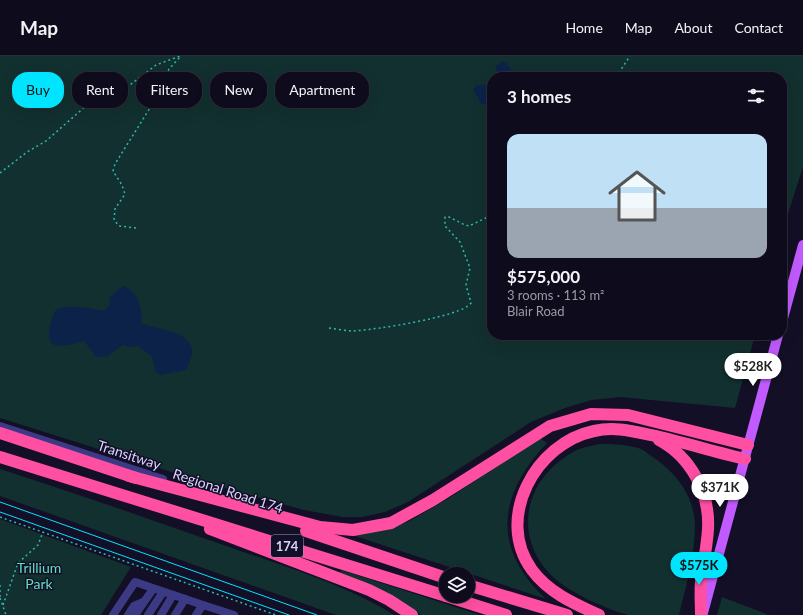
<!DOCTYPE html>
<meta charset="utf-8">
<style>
:root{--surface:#0e0b1c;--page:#171425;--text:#f1f3f6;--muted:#9b9ba3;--line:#2e2b3b;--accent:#00e5ff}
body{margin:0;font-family:Lato,sans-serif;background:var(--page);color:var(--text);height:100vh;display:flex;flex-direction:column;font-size:15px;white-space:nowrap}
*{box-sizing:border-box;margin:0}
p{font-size:13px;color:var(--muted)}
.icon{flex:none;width:22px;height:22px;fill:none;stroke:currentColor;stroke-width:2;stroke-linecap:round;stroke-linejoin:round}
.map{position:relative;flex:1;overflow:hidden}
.side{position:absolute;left:487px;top:16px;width:300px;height:268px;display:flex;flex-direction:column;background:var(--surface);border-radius:16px;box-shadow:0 4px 16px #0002,0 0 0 1px var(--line)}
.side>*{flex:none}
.top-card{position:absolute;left:12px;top:16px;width:380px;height:36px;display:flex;gap:8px}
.buttons{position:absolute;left:439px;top:511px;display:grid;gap:8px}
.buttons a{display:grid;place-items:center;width:36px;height:36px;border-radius:50%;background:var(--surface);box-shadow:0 4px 16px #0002,0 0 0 1px var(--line);font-size:20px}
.price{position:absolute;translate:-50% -34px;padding:0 9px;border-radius:14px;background:#fff;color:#222;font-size:13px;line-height:26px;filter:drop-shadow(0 1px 2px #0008)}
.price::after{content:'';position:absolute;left:50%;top:24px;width:12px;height:9px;margin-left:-6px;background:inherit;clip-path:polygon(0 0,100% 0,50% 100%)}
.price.current{background:var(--accent);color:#111}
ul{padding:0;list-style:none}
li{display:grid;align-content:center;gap:8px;height:212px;padding:0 20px}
li span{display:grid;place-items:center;height:124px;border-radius:12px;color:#555}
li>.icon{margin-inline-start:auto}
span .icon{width:72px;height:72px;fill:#fffc;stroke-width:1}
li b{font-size:17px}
h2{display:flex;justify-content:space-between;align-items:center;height:48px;padding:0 20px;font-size:17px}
.chip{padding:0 14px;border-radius:16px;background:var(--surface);box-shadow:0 4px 16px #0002,0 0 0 1px var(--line);font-size:14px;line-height:36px}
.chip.current{background:var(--accent);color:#111}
header{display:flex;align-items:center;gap:24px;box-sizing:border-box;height:56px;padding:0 20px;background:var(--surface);border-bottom:1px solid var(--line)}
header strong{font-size:19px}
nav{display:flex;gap:22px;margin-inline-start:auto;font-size:14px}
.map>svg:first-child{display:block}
.green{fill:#12302f}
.water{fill:#0c2248}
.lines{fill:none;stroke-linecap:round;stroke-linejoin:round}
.path{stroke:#2fb8b0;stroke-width:1.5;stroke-dasharray:2 3;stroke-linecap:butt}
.minor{stroke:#3d3a85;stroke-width:8}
.major{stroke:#c25bff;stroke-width:10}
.highway{stroke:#ff4fa3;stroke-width:12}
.tram{stroke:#00e5ff;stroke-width:1}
.labels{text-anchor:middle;stroke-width:3;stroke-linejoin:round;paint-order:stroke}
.shield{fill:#130f26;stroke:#9e99be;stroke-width:1}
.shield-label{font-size:13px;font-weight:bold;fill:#d9d4ff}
.street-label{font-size:14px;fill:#d9d4ff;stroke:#130f26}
.park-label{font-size:14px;fill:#5fe0c0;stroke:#130f26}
</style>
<header>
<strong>Map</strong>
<nav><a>Home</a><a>Map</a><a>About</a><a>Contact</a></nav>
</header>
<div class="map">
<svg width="803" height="559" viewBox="0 0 803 559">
<rect width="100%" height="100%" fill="#130f26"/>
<!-- green -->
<g class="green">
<polygon points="0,0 803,0 803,111 782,176 782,21 492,21 492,279 755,279 735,352 620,341 592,344 565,352 531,366 408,446 385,456 362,461 342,461 304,454 203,426 0,362"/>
<path d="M540,382l7,5c-49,52 -56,105 -1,156l-194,-64 35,-5 23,-9 39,-23z"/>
<path d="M599,388c13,0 26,0 39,4 5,1 9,5 13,8 24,15 43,39 44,69 0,31 -9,61 -16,90 -14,0 -38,0 -51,0 -21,-6 -53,-20 -69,-33 -47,-38 -39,-100 14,-130 7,-4 18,-6 26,-8z"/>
<path d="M0,413c78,25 155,52 232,79 54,19 114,37 162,67h-58l-336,-119z"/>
<polygon points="0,463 131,511 101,559 0,559"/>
<polygon points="341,514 480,559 421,559 413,553 339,519"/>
<polygon points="722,541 769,559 717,559"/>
</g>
<!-- water -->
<g class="water">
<path d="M502,5c6,4 11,7 8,16h-13c2,-9 -6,-8 5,-16z"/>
<polygon points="492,26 492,52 481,47 473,33 477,29 484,29"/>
<path d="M123,230c14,5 21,23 18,37 15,7 47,7 51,26 1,8 -4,14 -5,21l-26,5 -5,-3 -4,-15 -14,-11 -7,1 -8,-2 -16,12h-11l-12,-16c-7,2 -33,11 -35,-3 -1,-5 1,-11 2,-16 2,-5 2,-11 7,-13 7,-5 37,0 46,2l5,-5 1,-9z"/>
</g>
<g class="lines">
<!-- path -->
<g class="path">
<polyline points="616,21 630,0"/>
<polyline points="0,117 27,96 46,85 95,42 108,36 126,32 156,9 180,0"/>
<polyline points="136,172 119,170 114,164 115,153 125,138 122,129 113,115 115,108 150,52 169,13 181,0"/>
<path d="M329,272c8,1 17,3 24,3 20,-1 109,-14 118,-28l-5,-18 4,-17 -10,-26 -15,-16v-9h4l16,8 4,1 23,-11"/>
<polyline points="0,461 276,559"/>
<polyline points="0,541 0,529"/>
<polyline points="0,542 6,559"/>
<polyline points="3,549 18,507 38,489 43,476"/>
</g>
<!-- minor -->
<g class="minor">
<polyline points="0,370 163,423"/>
<polyline points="113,559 135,526 203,549"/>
<polyline points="128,559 134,550 143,546"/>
<polyline points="135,559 153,533"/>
<polyline points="148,559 163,536"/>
<polyline points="161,559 173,539"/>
<polyline points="175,559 185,543"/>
<polyline points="196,559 203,549 234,559"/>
</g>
<!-- major -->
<g class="major">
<polyline points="782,266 803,189"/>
<polyline points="703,557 778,279"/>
</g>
<!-- highway -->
<g class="highway">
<polyline points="0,377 136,422"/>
<path d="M659,384c32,17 51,53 49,89 -1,18 -5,35 -7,52 -1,11 0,23 0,34"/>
<polyline points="0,401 446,540"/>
<polyline points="129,420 320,471 353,474 391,467 433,444 550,370 591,358 628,359 748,389"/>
<polyline points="210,473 369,534 389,544 412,559"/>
<polyline points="306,475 446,522"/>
<polyline points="468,529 567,559"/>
<polyline points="446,540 506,559"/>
<path d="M599,559c-24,-11 -50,-22 -67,-45 -38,-52 4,-127 62,-139 22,-5 41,1 62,5 30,7 59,16 89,23"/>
</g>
<!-- tram -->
<g class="tram">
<polyline points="0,446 317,559"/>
<polyline points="0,456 289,559"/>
</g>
</g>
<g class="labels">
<!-- shield labels -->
<rect class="shield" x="271" y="479" width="32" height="22" rx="3"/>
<g class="shield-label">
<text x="287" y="495">174</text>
</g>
<!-- street labels -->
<g class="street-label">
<text transform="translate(129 399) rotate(18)" y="5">Transitway</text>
<text transform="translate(228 435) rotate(18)" y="5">Regional Road 174</text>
</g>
<!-- park labels -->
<g class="park-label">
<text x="39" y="517">Trillium<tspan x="39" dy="16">Park</tspan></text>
</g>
</g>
</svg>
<div class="buttons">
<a><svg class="icon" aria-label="layers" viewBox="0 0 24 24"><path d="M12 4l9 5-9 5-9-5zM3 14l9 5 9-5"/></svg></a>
</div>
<b class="price" style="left:753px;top:331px">$528K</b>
<b class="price" style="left:720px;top:452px">$371K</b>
<b class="price current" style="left:699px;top:530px">$575K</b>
<div class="top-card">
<a class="chip current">Buy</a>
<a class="chip">Rent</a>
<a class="chip">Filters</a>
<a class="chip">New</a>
<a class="chip">Apartment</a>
</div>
<section class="side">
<h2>3 homes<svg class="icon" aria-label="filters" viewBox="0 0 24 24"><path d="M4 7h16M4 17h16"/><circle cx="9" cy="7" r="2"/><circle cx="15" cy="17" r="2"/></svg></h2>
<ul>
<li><span style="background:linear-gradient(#bfe0f5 60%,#9aa5b1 0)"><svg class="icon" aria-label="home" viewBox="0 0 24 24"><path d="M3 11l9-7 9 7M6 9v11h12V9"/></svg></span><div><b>$575,000</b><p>3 rooms · 113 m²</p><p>Blair Road</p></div></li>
</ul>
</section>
</div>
